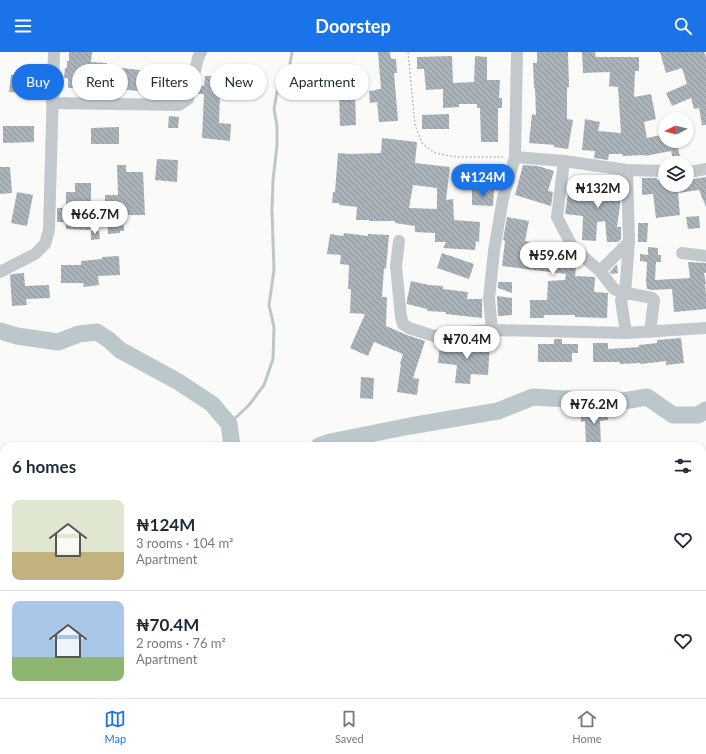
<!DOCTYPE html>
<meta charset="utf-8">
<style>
:root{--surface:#fff;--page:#f2f2f3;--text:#1f2937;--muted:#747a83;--line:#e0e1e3;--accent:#1a73e8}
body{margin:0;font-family:Lato,sans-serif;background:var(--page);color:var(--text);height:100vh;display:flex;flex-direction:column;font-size:15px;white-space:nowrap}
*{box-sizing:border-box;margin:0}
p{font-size:13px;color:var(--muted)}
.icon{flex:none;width:22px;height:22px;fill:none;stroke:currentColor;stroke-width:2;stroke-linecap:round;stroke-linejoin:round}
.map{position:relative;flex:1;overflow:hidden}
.sheet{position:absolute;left:0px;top:390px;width:706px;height:256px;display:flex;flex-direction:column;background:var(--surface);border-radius:12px 12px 0 0;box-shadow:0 1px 3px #0004}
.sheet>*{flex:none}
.hud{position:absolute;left:12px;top:12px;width:400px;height:36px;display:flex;gap:8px}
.needle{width:26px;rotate:264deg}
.controls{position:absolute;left:658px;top:60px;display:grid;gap:8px}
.controls a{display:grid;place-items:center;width:36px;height:36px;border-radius:50%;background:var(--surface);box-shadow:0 1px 3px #0004;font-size:20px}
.price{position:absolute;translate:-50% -34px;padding:0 9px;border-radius:14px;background:#fff;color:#222;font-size:13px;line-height:26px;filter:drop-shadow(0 1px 2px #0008)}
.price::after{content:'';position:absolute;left:50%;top:24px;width:12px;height:9px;margin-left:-6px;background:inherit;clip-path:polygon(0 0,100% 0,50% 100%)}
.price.current{background:var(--accent);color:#fff}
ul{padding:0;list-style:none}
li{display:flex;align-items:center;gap:12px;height:100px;padding:0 12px}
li+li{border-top:1px solid var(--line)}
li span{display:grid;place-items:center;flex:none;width:112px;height:80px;border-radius:8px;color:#555}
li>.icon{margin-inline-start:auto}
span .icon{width:48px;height:48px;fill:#fffc;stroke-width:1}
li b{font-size:17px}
h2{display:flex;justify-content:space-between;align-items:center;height:48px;padding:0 12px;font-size:17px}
.pill{padding:0 14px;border-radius:18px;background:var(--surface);box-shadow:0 1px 3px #0004;font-size:14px;line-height:36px}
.pill.current{background:var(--accent);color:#fff}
header{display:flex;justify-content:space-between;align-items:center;height:52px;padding:0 12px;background:var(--accent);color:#fff;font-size:18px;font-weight:700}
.menu{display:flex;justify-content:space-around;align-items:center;height:56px;border-top:1px solid var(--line);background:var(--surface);font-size:11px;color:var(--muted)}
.menu a{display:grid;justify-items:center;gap:2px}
.menu .current{color:var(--accent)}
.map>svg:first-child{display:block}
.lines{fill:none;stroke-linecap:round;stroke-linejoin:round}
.stream{stroke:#bbc7cb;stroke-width:3}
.river{stroke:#bbc7cb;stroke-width:17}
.building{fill:url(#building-back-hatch);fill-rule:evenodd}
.major-casing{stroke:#b5babe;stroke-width:17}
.path{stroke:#bbbfc2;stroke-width:1.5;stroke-dasharray:2 2;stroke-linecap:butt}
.minor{stroke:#c3c8cc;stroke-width:12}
.major{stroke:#fff;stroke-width:15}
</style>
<header><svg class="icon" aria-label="menu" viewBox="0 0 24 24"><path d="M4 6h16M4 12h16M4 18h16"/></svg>Doorstep<svg class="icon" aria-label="search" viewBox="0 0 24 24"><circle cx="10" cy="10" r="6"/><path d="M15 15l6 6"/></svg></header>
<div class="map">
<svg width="706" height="646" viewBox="0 0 706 646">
<defs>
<pattern id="building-back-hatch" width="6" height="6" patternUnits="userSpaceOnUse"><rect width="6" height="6" fill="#aab3b9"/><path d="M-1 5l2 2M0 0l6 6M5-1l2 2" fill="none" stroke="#8e969c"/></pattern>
</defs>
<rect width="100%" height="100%" fill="#fafaf8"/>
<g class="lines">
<!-- stream -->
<polyline class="stream" points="229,372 249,353 264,333 273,307 274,275 269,253 274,218 272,158 273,128 277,93 277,74 274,57 277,40 289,17 292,0"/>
<!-- river -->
<g class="river">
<polyline points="0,279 17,284 58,290 79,282 97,280 109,288 120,298 177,329 212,352 229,372 232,394"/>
<polyline points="319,394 330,390 410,374 498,359 533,345 584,348 623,349 647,345 673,363 698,363 706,358"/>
<polyline points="146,646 147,642"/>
</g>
</g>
<!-- building -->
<g class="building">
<polygon points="69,0 92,0 91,10 107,11 106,37 68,36 68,26 64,26 65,16 67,16 67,9 69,9"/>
<polygon points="378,0 390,0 391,7 396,7 397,21 394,21 398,69 379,70 377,50 370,51 369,39 377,38 377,37 381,37"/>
<polygon points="537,0 568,0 569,35 567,35 567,67 573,68 568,97 554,95 554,93 529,91 532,62 536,63 535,36 534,36 533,11 537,11"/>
<polygon points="582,0 595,0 596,5 639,5 639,19 635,19 634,45 651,42 656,67 644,70 647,86 665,82 665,89 674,89 676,95 678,95 681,111 674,111 671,99 645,104 645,103 623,104 622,102 609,102 608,108 594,106 595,99 582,98 585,67 600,70 598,79 621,81 618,35 609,34 610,20 583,21"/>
<polygon points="660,0 704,0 706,5 706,73 702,73 699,56 694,57 691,46 672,54 666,41 687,32 682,16 666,21"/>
<polygon points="452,4 453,31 474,30 475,4 487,5 487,28 500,28 499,46 502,46 502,56 498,56 498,90 481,90 480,56 477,56 477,52 459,52 459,55 443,56 443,37 426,38 424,17 417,17 417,5"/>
<polygon points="121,16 140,18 138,39 119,37"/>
<polygon points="11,23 37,24 36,42 9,40"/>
<polygon points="205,24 218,24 218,30 236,30 236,40 220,40 219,71 231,72 230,89 202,86 204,42 197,42 199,33 204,34"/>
<polygon points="355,39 356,73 340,74 339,40"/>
<polygon points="449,62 449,77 422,77 422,63"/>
<polygon points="169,64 179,65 178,76 168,76"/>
<polygon points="3,74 34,74 34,90 3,91"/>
<polygon points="119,75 119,92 91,92 91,76"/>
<path d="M382,86l35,4 -2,21 35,4 -4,33 7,-1 1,21 26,2 -1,20 -3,-1 -1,9 -32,-2 3,-6h-11v-9l-20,-1v-6l-20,-3v-2h-26v-1h-13l1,-13 -18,-2v-2h-7l1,-11h2l3,-39 12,1 31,-1zM413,133l24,3v21l-28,-1z"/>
<polygon points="157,107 178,108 177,130 155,128"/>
<polygon points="117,113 126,113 126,120 143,120 145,163 123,163 124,179 120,179 120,181 108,182 107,161 91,161 90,178 66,177 66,170 57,170 57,156 66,156 66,140 75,140 75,131 91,131 91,151 105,151 105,143 118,143"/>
<polygon points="523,113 538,114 554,119 548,139 553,140 551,154 515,143"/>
<polygon points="0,115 10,115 12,141 0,142"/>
<polygon points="591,123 601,123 601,128 620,129 620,153 617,175 621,175 621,187 618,190 607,190 605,169 597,170 596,189 582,188 583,164 565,162 568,141 589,143"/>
<polygon points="706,125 706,155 699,138 678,141 680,163 656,166 653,142 642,143 642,126 657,126 657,128 665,127 665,133 668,133 668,134 671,133 687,133 687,128"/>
<polygon points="472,138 494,138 493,154 472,153"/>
<polygon points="17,140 33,143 27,174 11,171"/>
<polygon points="699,164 700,176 688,177 686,165"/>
<polygon points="507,165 529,169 525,189 552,194 552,191 562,191 566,198 566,203 571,204 577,209 575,224 595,225 594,240 608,241 607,266 575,265 575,263 544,263 544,266 530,266 530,248 547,248 548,229 565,228 566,222 502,214 505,189 503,188"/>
<polygon points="638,171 648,171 647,190 638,190"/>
<polygon points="91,179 99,179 100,187 91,188"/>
<polygon points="344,181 368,184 368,182 389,183 386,217 384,216 382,245 387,245 386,274 407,283 425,289 413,326 419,327 417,343 397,340 401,312 400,312 403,302 374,290 368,304 350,296 365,262 350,261 351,237 348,237 349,213 340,212 341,203 327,202 330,182 343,184"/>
<polygon points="648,195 658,196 658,203 661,203 661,210 656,210 655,228 690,226 688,210 706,211 706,221 704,221 706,232 705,232 706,243 706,257 674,260 672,237 652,238 647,237 646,229 647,210 640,209 640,202 648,203"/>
<polygon points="442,201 474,212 469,227 437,216"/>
<polygon points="119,204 120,223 98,224 99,233 84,235 83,231 61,231 61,213 81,213 81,209 102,207 102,205"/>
<polygon points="616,213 617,213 618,221 612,222 610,220"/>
<polygon points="24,221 25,234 49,233 50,246 26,247 27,253 12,254 10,223 13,222"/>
<polygon points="411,229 429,233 443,234 443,237 468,240 467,247 482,247 482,266 446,262 446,260 427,259 427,257 407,252 407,248"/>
<polygon points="498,230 512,230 512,241 498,236"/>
<polygon points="497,244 512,246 512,263 498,264"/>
<polygon points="681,286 684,311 666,313 666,309 641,312 641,311 620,312 620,310 593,310 593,291 608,291 608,297 639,295 639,293 657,291 657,288"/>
<polygon points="554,287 562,287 562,292 578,292 578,301 572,301 572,310 538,310 538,292 554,292"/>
<polygon points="477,288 490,289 488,323 471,322 470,332 455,331 457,313 438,311 440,292 457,294 457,292 477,293"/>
<polygon points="361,325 374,326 373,347 360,346"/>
<polygon points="607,357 608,368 600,369 601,394 586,394 585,369 581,370 581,358"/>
</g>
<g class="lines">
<defs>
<g id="major">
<polyline points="0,459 4,461"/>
<polyline points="380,642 385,646"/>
</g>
</defs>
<!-- major casing -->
<use href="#major" class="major-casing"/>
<!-- path -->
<polyline class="path" points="408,0 415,73 422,91 429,97 436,101 456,105 503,105"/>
<!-- minor -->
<g class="minor">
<polyline points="52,51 179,53 188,47 198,6 201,0"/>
<polyline points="515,105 564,109 627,118 665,119"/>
<polyline points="564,109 557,165 573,196 600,219 614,237 625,242 632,242 652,246 654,248 650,280"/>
<polyline points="687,119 695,119 706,117"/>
<polyline points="399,189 396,214 401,265 403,272 409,276 434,284 465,280 492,278 626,281 706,276"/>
<polyline points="682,201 706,204"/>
<polyline points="600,219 629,190"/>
<polyline points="0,220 35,202 45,192 49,178 54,0"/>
<polyline points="492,278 489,246 494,199 503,146 515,105 517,0"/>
<polyline points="626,281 621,248 625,242 629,190 627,118"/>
<polyline points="702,579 706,581"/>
<polyline points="51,646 52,642"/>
<polyline points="605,646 607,642"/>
</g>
<!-- major -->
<use href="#major" class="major"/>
</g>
</svg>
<div class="controls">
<a><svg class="needle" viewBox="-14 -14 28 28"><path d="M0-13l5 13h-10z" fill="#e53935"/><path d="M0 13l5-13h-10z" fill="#747a83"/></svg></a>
<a><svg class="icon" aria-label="layers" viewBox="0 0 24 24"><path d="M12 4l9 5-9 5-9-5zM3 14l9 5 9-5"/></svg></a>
</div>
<b class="price current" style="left:483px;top:146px">₦124M</b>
<b class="price" style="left:598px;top:157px">₦132M</b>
<b class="price" style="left:95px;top:183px">₦66.7M</b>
<b class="price" style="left:553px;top:224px">₦59.6M</b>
<b class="price" style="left:467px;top:308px">₦70.4M</b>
<b class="price" style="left:594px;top:373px">₦76.2M</b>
<div class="hud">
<a class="pill current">Buy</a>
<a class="pill">Rent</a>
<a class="pill">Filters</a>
<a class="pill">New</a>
<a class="pill">Apartment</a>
</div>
<section class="sheet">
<h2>6 homes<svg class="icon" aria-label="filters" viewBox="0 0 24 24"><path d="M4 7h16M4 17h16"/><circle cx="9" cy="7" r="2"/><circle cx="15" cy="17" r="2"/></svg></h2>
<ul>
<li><span style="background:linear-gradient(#dfe7d0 65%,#c2b280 0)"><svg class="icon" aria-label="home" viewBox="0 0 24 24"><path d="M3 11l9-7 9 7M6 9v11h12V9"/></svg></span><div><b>₦124M</b><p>3 rooms · 104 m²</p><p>Apartment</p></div><svg class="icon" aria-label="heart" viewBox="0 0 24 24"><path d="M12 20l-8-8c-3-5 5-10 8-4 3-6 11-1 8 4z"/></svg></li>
<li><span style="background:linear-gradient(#a9c7e8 70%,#8fb573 0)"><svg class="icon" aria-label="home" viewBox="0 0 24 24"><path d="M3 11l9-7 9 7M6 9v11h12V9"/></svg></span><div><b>₦70.4M</b><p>2 rooms · 76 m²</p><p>Apartment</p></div><svg class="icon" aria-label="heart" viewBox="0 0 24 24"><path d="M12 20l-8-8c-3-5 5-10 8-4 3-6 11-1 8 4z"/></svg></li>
</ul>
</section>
</div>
<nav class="menu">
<a class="current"><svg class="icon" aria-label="map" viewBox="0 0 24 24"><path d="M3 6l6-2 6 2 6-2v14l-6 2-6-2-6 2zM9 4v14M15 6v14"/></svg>Map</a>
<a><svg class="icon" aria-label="saved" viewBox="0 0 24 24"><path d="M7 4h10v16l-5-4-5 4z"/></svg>Saved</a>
<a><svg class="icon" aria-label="home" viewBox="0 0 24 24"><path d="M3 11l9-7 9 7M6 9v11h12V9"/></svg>Home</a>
</nav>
